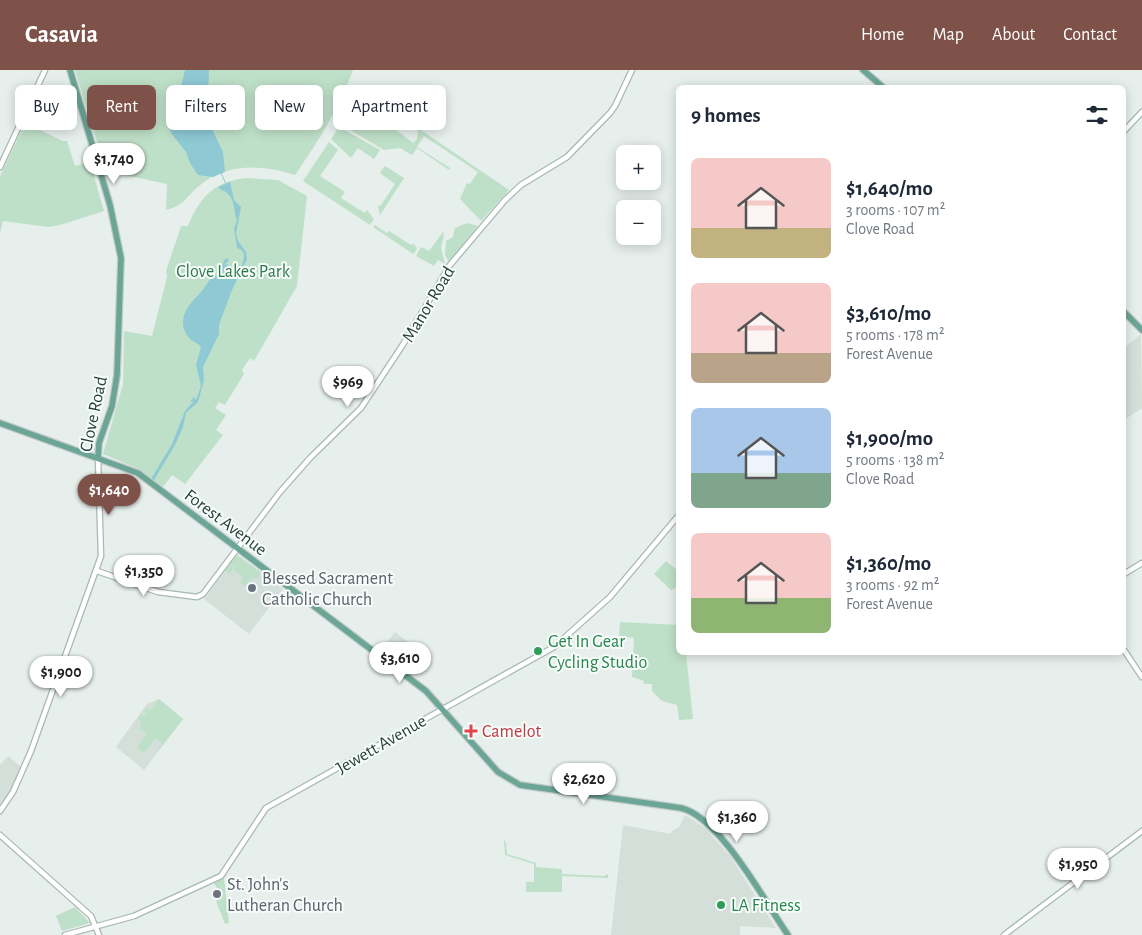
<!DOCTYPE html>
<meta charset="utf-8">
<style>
:root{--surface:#fff;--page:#f2f2f3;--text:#1f2937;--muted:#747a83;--accent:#7f5249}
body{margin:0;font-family:"Alegreya Sans",sans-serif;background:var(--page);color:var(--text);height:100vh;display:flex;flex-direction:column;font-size:19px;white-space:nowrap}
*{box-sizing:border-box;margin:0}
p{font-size:16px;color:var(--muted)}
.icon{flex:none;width:28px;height:28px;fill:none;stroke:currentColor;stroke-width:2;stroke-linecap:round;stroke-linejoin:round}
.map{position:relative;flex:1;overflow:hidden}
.details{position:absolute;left:676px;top:15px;width:450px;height:570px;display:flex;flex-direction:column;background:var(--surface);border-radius:8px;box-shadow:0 2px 12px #0003}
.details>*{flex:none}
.top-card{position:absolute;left:15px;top:15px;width:475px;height:45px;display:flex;gap:10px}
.buttons{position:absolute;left:616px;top:75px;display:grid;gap:10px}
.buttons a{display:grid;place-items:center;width:45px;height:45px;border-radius:8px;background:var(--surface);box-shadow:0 2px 12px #0003;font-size:25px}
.price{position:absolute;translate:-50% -42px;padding:0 11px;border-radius:18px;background:#fff;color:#222;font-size:16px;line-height:32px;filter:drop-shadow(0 1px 2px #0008)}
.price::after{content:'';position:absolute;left:50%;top:30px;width:15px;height:11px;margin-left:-8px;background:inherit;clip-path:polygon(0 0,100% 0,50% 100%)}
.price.current{background:var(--accent);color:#fff}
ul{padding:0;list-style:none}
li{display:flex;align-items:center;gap:15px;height:125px;padding:0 15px}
li span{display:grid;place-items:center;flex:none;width:140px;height:100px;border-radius:8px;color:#555}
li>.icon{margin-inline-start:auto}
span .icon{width:60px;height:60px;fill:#fffc;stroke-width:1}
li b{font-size:21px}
h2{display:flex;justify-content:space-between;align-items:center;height:60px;padding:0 15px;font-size:21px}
.chip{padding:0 18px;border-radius:8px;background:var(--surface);box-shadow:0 2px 12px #0003;font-size:18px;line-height:45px}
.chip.current{background:var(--accent);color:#fff}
header{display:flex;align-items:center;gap:30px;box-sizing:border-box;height:70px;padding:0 25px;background:var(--accent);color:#fff}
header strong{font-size:24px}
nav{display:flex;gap:28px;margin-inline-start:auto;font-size:18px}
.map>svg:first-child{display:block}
.built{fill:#d4dfda}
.green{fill:#bfe0c8}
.water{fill:#8ec9d4}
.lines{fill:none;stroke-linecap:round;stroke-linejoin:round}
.stream{stroke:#8ec9d4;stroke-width:1}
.minor-casing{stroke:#a8b8b2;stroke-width:7}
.major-casing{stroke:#c2cac8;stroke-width:8}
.minor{stroke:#fff;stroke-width:4.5}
.major{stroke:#6aa596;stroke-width:5.5}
.worship-dot{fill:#6b7280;stroke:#f7fbf9;stroke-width:2}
.leisure-dot{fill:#2e9e5b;stroke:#f7fbf9;stroke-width:2}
.health-dot{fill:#e0444e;stroke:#f7fbf9;stroke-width:2}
.labels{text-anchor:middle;stroke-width:4;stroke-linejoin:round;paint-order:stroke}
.park-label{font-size:18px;fill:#2d7a4b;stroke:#f7fbf9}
.street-label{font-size:18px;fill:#24423a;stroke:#f7fbf9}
.worship-label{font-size:18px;fill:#5b616d;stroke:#f7fbf9;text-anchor:start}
.leisure-label{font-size:18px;fill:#27864d;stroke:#f7fbf9;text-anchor:start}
.health-label{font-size:18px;fill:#be3a42;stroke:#f7fbf9;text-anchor:start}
</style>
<header>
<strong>Casavia</strong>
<nav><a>Home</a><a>Map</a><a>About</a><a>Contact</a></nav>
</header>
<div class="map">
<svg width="1142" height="865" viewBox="0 0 1142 865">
<rect width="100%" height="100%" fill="#e6efeb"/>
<!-- built -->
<g class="built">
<polygon points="1141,264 1142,338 1124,350 1124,278"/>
<polygon points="237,485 283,519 249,564 204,529"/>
<polygon points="395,562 418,580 404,598 381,580"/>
<polygon points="159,629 183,649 144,700 116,677 147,634"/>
<polygon points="8,686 21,697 12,720 0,736 0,695"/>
<polygon points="685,745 704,757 730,786 776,858 740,856 740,865 611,865 623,755 671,764 672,761 679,757"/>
</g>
<!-- green -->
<g class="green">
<path d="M75,0h278c-14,38 -35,72 -58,105 -32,-10 -67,-13 -96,11 -14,11 -13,19 -33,24l1,-26 -61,-13z"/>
<polygon points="357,18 410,53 396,55 367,39 363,39 364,44 395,59 413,73 417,69 418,58 509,120 481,151 460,129 467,113 470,114 478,102 424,66 417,77 450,98 449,100 417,78 412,85 400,78 384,80 340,54"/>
<polygon points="25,53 63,71 67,71 75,96 90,92 104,141 60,155 48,157 3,151 0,163 0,106"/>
<polygon points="339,57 380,80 374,89 358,78 351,88 331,69"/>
<polygon points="329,72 338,80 320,106 345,122 341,128 365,143 367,140 374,149 370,155 303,111"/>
<polygon points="385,96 404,108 380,145 378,136 381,135 395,114 380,103"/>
<path d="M248,108l30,2 29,16 -10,90 -43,75 -4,-3 -8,12 2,4 -19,31 -6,-3 -4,6 11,7 -10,15 7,5 -38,49 -13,-9 -9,12 -24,-18 -36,-15 20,-70 1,-53 28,5 15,-59 -1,-6 15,-45h7c11,-28 27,-46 60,-48z"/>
<polygon points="467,153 478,156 449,192 445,185 446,171 453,167 455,158"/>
<polygon points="375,155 387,163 389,161 411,175 414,174 417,179 413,184 373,157"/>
<polygon points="443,162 444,164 441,178 445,194 438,190 434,196 416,186 421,177 429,181"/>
<polygon points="237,485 261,502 258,509 255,507 248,516 255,504 245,516 240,512 243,507 234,500 235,496 232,497 233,500 230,504 225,501"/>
<polygon points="666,491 679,502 679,516 671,520 654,504"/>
<polygon points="620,552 679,555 679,582 686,583 693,649 679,650 677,635 662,631 652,621 652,614 644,614 644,611 632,607 634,568 619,566"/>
<polygon points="159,629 183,649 155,685 162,673 156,668 144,683 137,677 147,664 140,659 141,651 138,648 141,644 144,647 147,644 143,642 146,638 150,640"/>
<polygon points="504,770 506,772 507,784 536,793 536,797 562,799 562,804 604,806 608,804 608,808 562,806 562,822 526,822 526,812 534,812 534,794 505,785"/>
<polygon points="224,808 229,853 225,854 216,831 222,826 213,812"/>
<polygon points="75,837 90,853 62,861 56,846"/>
</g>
<!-- water -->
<g class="water">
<polygon points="185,0 209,0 207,49 223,82 225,102 213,107 198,105 190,93 186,82 171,63 168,49 179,25"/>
<path d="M230,112l4,18 7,7 -5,26 2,8 8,11 1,7 -15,31 -13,35v9l-16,33 1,13 -6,22 -12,11 -3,14 -8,18 -21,35 -3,-1 21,-35 13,-33 9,-10 -4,1 4,-5 2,3 5,-14 -5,-21 5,-18c-3,-4 -8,-5 -12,-9 -14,-17 -1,-33 11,-45 6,-6 8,-14 16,-18l8,3 -3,-12 5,-8 3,2 -5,5 4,-1 -2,5 3,6 5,-6 7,-1c2,-8 7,-17 -4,-20l-3,-19 3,-9c-4,-8 -1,-19 -9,-26 -3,-4 -7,-3 -10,-7z"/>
</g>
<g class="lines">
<!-- stream -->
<polyline class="stream" points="221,103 226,114"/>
<defs>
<g id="minor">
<polyline points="1124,61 1142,42"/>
<polyline points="0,97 45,0"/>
<polyline points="97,501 158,522 197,527 203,524 280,422 310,388 361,338 402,276 450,195 505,130 521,115 567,87 610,43 615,36 632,0"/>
<polyline points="1124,504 1142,493"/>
<polyline points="1124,580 1142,607"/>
<polyline points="0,741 13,722 31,681 101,486 98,388"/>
<polyline points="0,765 91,846 99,865"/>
<polyline points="65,865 134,846 221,806 266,738 554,577 610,527 679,445"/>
<polyline points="1004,865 1142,761"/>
</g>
<g id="major">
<polyline points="70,0 110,135 121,188 117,305 112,336 99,373 98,388"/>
<polyline points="863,0 884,18"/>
<polyline points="1124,242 1142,260"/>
<path d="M0,353l138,50 288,218 72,81 22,13 161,23c39,9 84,94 107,127"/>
</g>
</defs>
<!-- minor casing -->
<use href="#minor" class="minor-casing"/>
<!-- major casing -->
<use href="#major" class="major-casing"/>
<!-- minor -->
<use href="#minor" class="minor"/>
<!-- major -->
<use href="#major" class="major"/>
</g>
<!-- markers -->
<g class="worship-dot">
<circle cx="252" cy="518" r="5"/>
<circle cx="217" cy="824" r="5"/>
</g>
<g class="leisure-dot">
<circle cx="538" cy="581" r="5"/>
<circle cx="721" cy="835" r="5"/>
</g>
<path class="health-dot" d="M468.5 653.5h5v5h5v5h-5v5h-5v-5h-5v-5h5z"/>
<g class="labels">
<!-- park labels -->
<g class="park-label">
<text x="233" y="207">Clove Lakes Park</text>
</g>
<!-- street labels -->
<g class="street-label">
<text transform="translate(428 234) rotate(-59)" y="6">Manor Road</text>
<text transform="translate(93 344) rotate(-78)" y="6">Clove Road</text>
<text transform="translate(226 452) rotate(37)" y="6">Forest Avenue</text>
<text transform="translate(381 674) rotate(-30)" y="6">Jewett Avenue</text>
</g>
<!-- worship labels -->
<g class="worship-label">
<text x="262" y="514">Blessed Sacrament<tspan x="262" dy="21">Catholic Church</tspan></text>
<text x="227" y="820">St. John's<tspan x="227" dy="21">Lutheran Church</tspan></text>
</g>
<!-- leisure labels -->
<g class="leisure-label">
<text x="548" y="577">Get In Gear<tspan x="548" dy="21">Cycling Studio</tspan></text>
<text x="731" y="841">LA Fitness</text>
</g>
<!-- health labels -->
<g class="health-label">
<text x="482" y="667">Camelot</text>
</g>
</g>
</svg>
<div class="buttons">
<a>+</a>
<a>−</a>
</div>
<b class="price" style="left:114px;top:115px">$1,740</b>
<b class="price" style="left:348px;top:338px">$969</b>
<b class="price current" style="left:109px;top:446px">$1,640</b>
<b class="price" style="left:144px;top:527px">$1,350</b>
<b class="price" style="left:400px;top:614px">$3,610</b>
<b class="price" style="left:61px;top:628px">$1,900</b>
<b class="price" style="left:584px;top:735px">$2,620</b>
<b class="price" style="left:737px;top:773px">$1,360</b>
<b class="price" style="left:1078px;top:820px">$1,950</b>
<div class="top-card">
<a class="chip">Buy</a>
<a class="chip current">Rent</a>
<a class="chip">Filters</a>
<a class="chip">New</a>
<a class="chip">Apartment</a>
</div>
<section class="details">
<h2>9 homes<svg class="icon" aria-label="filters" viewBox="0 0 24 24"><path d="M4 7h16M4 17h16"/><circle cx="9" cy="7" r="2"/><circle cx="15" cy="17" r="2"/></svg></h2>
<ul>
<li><span style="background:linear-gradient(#f6c9c9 70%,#c2b280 0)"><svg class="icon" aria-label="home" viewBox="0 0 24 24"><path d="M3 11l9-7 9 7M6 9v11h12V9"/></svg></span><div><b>$1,640/mo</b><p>3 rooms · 107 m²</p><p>Clove Road</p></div></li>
<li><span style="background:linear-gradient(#f6c9c9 70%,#b9a48a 0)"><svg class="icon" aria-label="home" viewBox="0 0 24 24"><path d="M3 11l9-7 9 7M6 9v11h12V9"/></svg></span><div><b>$3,610/mo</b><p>5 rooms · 178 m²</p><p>Forest Avenue</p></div></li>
<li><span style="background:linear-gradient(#a9c7e8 65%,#7fa58c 0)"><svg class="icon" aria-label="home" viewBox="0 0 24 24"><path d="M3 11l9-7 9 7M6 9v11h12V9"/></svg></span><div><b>$1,900/mo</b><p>5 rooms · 138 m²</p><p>Clove Road</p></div></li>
<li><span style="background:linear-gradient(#f6c9c9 65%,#8fb573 0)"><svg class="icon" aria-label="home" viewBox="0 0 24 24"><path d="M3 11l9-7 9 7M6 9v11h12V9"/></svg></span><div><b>$1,360/mo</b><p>3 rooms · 92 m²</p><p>Forest Avenue</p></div></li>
</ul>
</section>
</div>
